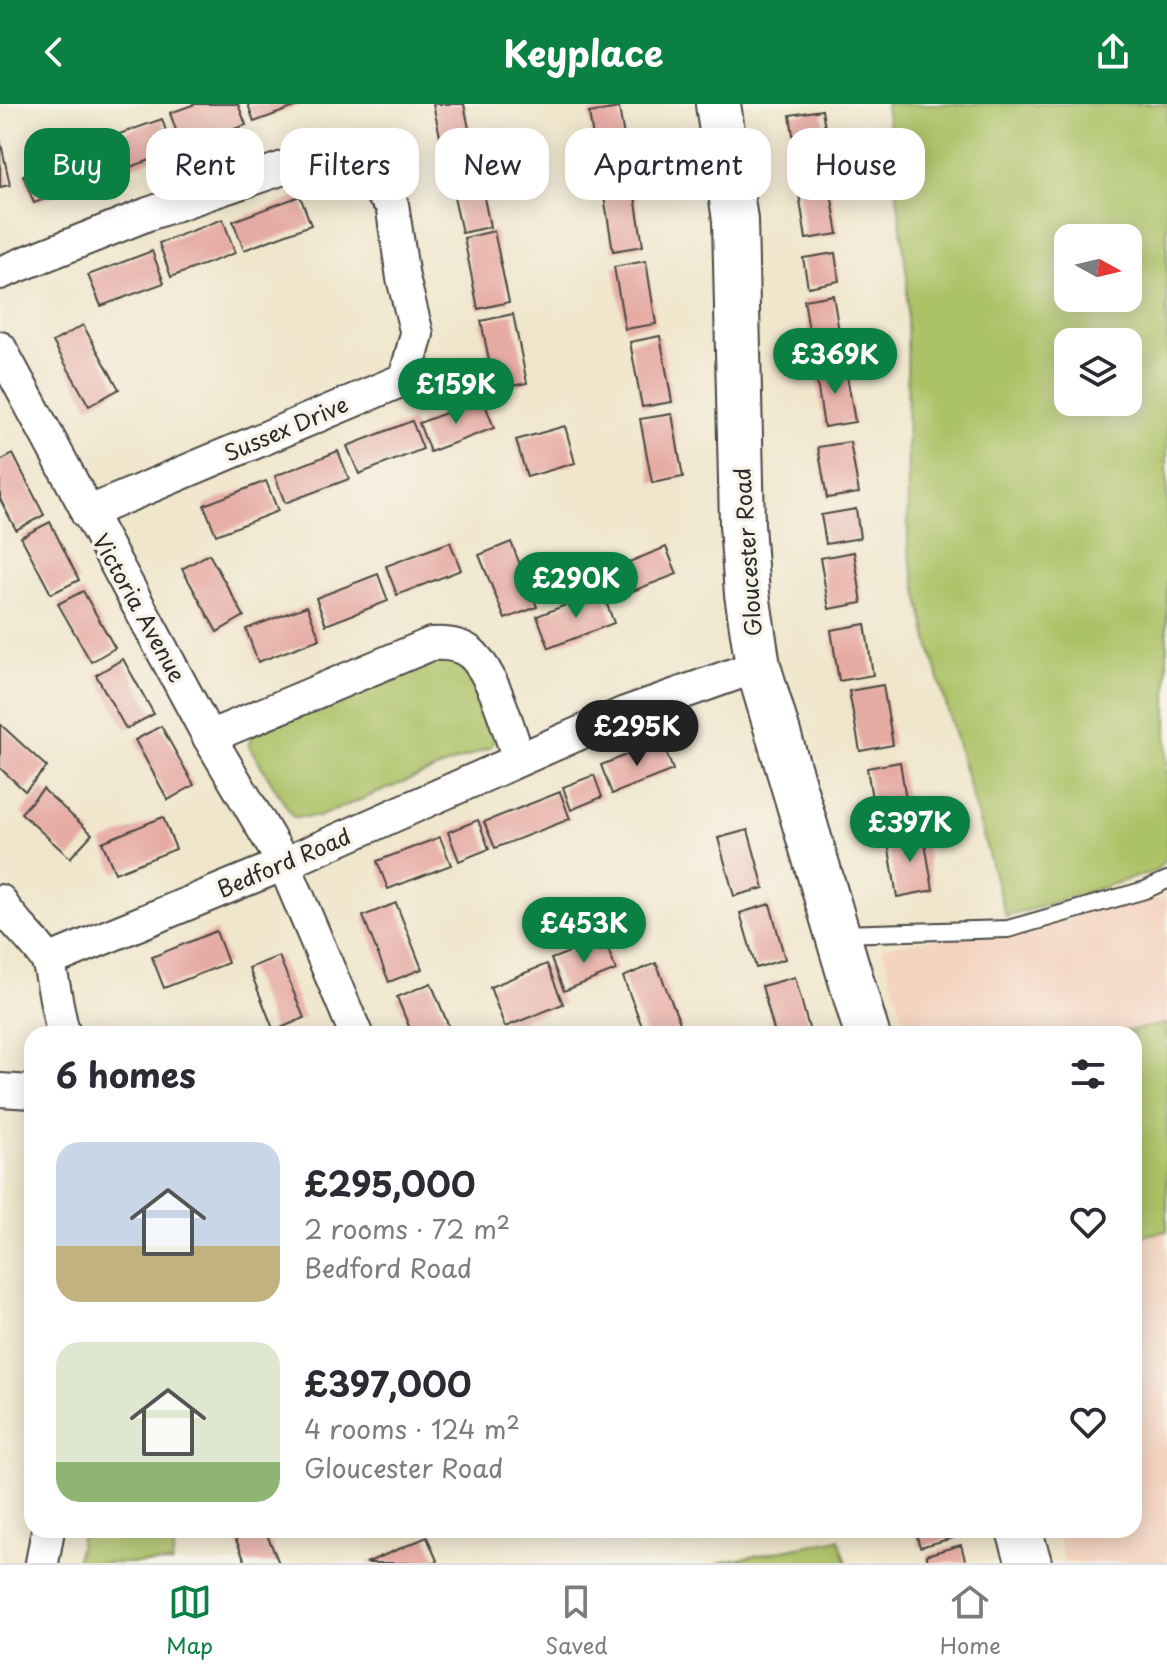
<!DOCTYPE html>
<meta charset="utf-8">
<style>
:root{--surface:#fff;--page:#f7f7f7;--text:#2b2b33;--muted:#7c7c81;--line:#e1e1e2;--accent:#0b8043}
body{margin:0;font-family:"Playpen Sans",sans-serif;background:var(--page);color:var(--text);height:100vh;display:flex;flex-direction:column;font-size:30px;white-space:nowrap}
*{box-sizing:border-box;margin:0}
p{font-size:26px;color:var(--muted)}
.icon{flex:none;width:44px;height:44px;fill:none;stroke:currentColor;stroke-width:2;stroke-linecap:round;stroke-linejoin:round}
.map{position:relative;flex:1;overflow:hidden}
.side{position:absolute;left:24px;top:922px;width:1118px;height:512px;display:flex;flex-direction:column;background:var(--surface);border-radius:24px;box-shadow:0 4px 20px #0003}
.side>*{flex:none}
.hud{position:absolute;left:24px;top:24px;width:1120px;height:72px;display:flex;gap:16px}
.needle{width:52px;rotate:98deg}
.tools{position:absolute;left:1054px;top:120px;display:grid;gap:16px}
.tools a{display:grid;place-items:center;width:88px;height:88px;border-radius:16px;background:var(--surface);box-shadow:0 4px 20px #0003;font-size:40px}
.price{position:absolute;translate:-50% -68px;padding:0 18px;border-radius:28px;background:var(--accent);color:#fff;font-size:26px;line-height:52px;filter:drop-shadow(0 2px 4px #0008)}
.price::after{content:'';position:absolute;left:50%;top:48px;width:24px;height:18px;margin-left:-12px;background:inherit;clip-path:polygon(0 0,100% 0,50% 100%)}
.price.on{background:#222;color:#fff}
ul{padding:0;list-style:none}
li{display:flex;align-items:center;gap:24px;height:200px;padding:0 32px}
li span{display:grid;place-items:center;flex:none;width:224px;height:160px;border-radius:24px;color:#555}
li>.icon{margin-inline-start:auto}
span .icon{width:96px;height:96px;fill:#fffc;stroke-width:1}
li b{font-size:34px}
h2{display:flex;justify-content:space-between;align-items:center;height:96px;padding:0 32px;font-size:34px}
.pill{padding:0 28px;border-radius:24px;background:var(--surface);box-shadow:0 4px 20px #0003;font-size:28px;line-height:72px}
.pill.on{background:var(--accent);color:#fff}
header{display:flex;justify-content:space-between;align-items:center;height:104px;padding:0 32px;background:var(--accent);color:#fff;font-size:36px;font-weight:700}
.tabs{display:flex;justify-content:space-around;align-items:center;height:112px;border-top:2px solid var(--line);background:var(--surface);font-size:22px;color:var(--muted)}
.tabs a{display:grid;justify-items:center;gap:4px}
.tabs .on{color:var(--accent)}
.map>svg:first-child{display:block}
.built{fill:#f4d3c0}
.green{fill:#abc165;stroke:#6b7648;stroke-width:2;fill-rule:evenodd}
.building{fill:#e6aca4}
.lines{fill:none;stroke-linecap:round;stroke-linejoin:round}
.lane-casing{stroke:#494743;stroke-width:20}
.street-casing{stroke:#494743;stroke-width:36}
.secondary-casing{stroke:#494743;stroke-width:48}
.lane{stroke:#fff;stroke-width:16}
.street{stroke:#fff;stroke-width:32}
.secondary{stroke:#fff;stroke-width:44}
.labels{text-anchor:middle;stroke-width:7;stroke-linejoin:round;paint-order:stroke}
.street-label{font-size:22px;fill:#2b2b2b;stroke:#f7f3e8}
</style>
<header><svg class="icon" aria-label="back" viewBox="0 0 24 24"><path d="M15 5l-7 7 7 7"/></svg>Keyplace<svg class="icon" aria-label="share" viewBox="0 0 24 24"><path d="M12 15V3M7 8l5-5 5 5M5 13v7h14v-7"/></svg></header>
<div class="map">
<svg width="1167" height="1459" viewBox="0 0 1167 1459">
<rect width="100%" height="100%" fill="#f7f3e8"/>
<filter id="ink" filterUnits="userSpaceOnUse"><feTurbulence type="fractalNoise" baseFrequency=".0125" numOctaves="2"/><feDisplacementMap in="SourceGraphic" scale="16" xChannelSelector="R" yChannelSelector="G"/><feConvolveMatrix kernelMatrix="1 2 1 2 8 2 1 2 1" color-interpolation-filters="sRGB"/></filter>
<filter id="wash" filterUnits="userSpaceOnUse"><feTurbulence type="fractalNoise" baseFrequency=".006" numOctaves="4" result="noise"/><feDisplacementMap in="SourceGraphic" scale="32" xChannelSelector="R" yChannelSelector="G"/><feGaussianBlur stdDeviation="1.8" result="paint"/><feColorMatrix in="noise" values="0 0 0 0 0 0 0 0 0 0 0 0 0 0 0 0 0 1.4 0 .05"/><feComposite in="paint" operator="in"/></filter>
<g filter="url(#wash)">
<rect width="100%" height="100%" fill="#f0e6cc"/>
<!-- built -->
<polygon class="built" points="1167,793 1167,1459 1065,1459 1056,1426 1134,1426 1134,930 908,930 882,843 1018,822"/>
<!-- green -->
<g class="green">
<path d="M886,0h281v753l-11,14 -150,46 -77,-273 -21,-96 -1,-271zM1128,134v60h-60v-60zM1128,238v60h-60v-60z"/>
<path d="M436,553c39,2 46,52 58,83l-3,7 -173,70h-25l-44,-71 3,-12z"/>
<polygon points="1167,920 1167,1127 1134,1133 1134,930 1108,930"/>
<polygon points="82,1426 176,1426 172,1459 76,1459"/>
<polygon points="839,1435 847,1459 718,1459"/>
</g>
<g id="blocks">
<!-- building -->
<g class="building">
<polygon points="195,0 238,0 246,21 182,43 170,9"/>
<polygon points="248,0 303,0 254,18"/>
<polygon points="433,0 464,0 474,49 445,55"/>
<polygon points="619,4 631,71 600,77 589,9"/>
<polygon points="822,6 831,59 798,64 790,11"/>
<polygon points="162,15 173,48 108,71 96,38"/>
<polygon points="0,35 10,81 0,83"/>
<polygon points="91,47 100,75 34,99 23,71"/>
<polygon points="476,54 490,123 462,129 447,61"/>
<polygon points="829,78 838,130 806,135 798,83"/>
<polygon points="633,80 643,142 613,147 603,86"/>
<polygon points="300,92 311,121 244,146 233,117"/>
<polygon points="223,115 235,149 171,173 159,139"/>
<polygon points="494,127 509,198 478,205 464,134"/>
<polygon points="152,147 164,179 101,202 88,171"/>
<polygon points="835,149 839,177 808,183 803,154"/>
<polygon points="646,157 656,220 625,225 614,163"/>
<polygon points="833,191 842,246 813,251 804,196"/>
<polygon points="513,210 527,279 495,285 481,217"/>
<polygon points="83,221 119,285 89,302 53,238"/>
<polygon points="660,232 672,298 642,303 630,238"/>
<polygon points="845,260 855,318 824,323 815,265"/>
<polygon points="483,295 494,324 430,348 419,319"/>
<polygon points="672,310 683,373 652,379 640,315"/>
<polygon points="412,317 423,345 359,370 347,342"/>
<polygon points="565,322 575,359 527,373 516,336"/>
<polygon points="850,338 859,389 827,394 818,343"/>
<polygon points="338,347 349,375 285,399 275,372"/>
<polygon points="13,350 44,411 16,426 0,395 0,357"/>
<polygon points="266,377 278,407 216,431 204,401"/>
<polygon points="856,405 860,434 826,440 821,411"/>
<polygon points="50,418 79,476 51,490 21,433"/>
<polygon points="450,438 461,466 397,491 386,462"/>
<polygon points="511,438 537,503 505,515 479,451"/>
<polygon points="666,443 677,470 612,495 602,469"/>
<polygon points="854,448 862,499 829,505 820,454"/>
<polygon points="209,450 244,512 217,528 182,465"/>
<polygon points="378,470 388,497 326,521 316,494"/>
<polygon points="83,487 115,544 91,558 58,500"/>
<polygon points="602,487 614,519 549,544 537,512"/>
<polygon points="307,502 320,535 258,558 246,525"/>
<polygon points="865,520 873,571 839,577 831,526"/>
<polygon points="123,555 154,610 126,625 96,571"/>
<polygon points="883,581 893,641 860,647 849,587"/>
<polygon points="0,620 47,663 25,687 0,664"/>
<polygon points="161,622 194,681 168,696 135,636"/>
<polygon points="662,637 673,666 612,690 601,661"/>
<polygon points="900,658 909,714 876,719 867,664"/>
<polygon points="594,671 602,693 571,706 563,683"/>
<polygon points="43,685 92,730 70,754 21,709"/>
<polygon points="560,688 570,715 495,744 484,718"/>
<polygon points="163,713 176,745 115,769 102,738"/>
<polygon points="478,716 489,745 459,757 448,728"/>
<polygon points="748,726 764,784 734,792 718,734"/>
<polygon points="923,727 933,786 897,793 887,733"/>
<polygon points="440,733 451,761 388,785 377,757"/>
<polygon points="396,799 422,865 389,878 363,812"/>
<polygon points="770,800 785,855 756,864 740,809"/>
<polygon points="216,827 228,859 164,884 152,853"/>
<polygon points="604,835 616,866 564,887 551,855"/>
<polygon points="279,852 304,914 274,927 249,864"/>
<polygon points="656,859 682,924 666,930 645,930 623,873"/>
<polygon points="547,860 563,900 505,923 490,883"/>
<polygon points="795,873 810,928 775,930 762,882"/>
<polygon points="431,879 452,930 412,930 397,893"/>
<polygon points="241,1426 265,1426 279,1459 246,1459 233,1429"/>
<polygon points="915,1426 959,1426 960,1432 920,1443"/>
<polygon points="427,1433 438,1459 366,1459"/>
<polygon points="961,1441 966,1459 929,1459 926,1451"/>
</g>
</g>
</g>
<g filter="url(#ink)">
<use href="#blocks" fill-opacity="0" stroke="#494743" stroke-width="2"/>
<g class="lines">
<defs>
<polyline id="lane" points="840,830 1008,825 1145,786 1167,776"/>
<g id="street">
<polyline points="0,169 148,110 339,45 392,100 403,174 417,230 405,275 87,409"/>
<polyline points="0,244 209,633 284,760 356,930"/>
<path d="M209,633l222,-93c15,-1 31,0 42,11 22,22 35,74 46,104"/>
<path d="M0,797c13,23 36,39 47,59 6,11 10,55 17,74"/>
<polyline points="48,857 284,760 625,609 758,562"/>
<polyline points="0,986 32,988"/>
<polyline points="42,1459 48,1426"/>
</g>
<g id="secondary">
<polyline points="718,0 735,116 742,421 747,490 758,562 867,930"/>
<polyline points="1019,1426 1029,1459"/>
</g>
</defs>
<!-- lane casing -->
<use href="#lane" class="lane-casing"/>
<!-- street casing -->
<use href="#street" class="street-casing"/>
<!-- secondary casing -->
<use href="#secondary" class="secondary-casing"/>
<!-- lane -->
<use href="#lane" class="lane"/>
<!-- street -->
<use href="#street" class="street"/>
<!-- secondary -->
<use href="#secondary" class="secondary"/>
</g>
</g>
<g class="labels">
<!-- street labels -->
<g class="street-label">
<text transform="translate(286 325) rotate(-23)" y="8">Sussex Drive</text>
<text transform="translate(748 448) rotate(-94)" y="8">Gloucester Road</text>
<text transform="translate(139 504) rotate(61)" y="8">Victoria Avenue</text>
<text transform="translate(284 759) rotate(-23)" y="8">Bedford Road</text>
</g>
</g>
</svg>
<div class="tools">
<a><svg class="needle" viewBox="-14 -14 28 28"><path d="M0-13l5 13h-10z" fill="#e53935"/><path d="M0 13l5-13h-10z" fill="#7c7c81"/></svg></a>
<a><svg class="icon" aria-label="layers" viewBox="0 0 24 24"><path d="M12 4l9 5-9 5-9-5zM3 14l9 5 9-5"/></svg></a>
</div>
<b class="price" style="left:835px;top:292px">£369K</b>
<b class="price" style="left:456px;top:322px">£159K</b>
<b class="price" style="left:576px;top:516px">£290K</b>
<b class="price on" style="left:637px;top:664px">£295K</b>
<b class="price" style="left:910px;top:760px">£397K</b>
<b class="price" style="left:584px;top:861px">£453K</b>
<div class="hud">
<a class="pill on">Buy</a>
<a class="pill">Rent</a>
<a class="pill">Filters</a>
<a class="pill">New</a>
<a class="pill">Apartment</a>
<a class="pill">House</a>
</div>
<section class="side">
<h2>6 homes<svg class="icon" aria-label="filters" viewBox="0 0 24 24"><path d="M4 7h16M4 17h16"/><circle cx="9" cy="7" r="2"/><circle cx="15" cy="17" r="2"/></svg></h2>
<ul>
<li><span style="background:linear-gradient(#c9d6e8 65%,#c2b280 0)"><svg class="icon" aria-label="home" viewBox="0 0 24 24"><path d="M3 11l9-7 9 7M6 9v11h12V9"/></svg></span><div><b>£295,000</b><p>2 rooms · 72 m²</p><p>Bedford Road</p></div><svg class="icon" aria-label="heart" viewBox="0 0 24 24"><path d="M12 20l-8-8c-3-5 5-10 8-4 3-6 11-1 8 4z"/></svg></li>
<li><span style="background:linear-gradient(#dfe7d0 75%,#8fb573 0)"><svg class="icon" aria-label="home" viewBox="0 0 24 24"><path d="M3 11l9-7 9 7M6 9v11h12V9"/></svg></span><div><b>£397,000</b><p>4 rooms · 124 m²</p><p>Gloucester Road</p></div><svg class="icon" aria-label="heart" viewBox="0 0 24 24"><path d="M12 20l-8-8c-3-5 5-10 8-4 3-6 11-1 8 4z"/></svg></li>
</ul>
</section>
</div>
<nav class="tabs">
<a class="on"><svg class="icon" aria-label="map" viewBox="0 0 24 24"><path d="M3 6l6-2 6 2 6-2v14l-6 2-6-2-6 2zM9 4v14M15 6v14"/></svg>Map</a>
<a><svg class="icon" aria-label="saved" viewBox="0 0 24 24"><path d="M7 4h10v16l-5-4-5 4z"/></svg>Saved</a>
<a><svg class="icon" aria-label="home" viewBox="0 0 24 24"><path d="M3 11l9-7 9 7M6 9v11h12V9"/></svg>Home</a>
</nav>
